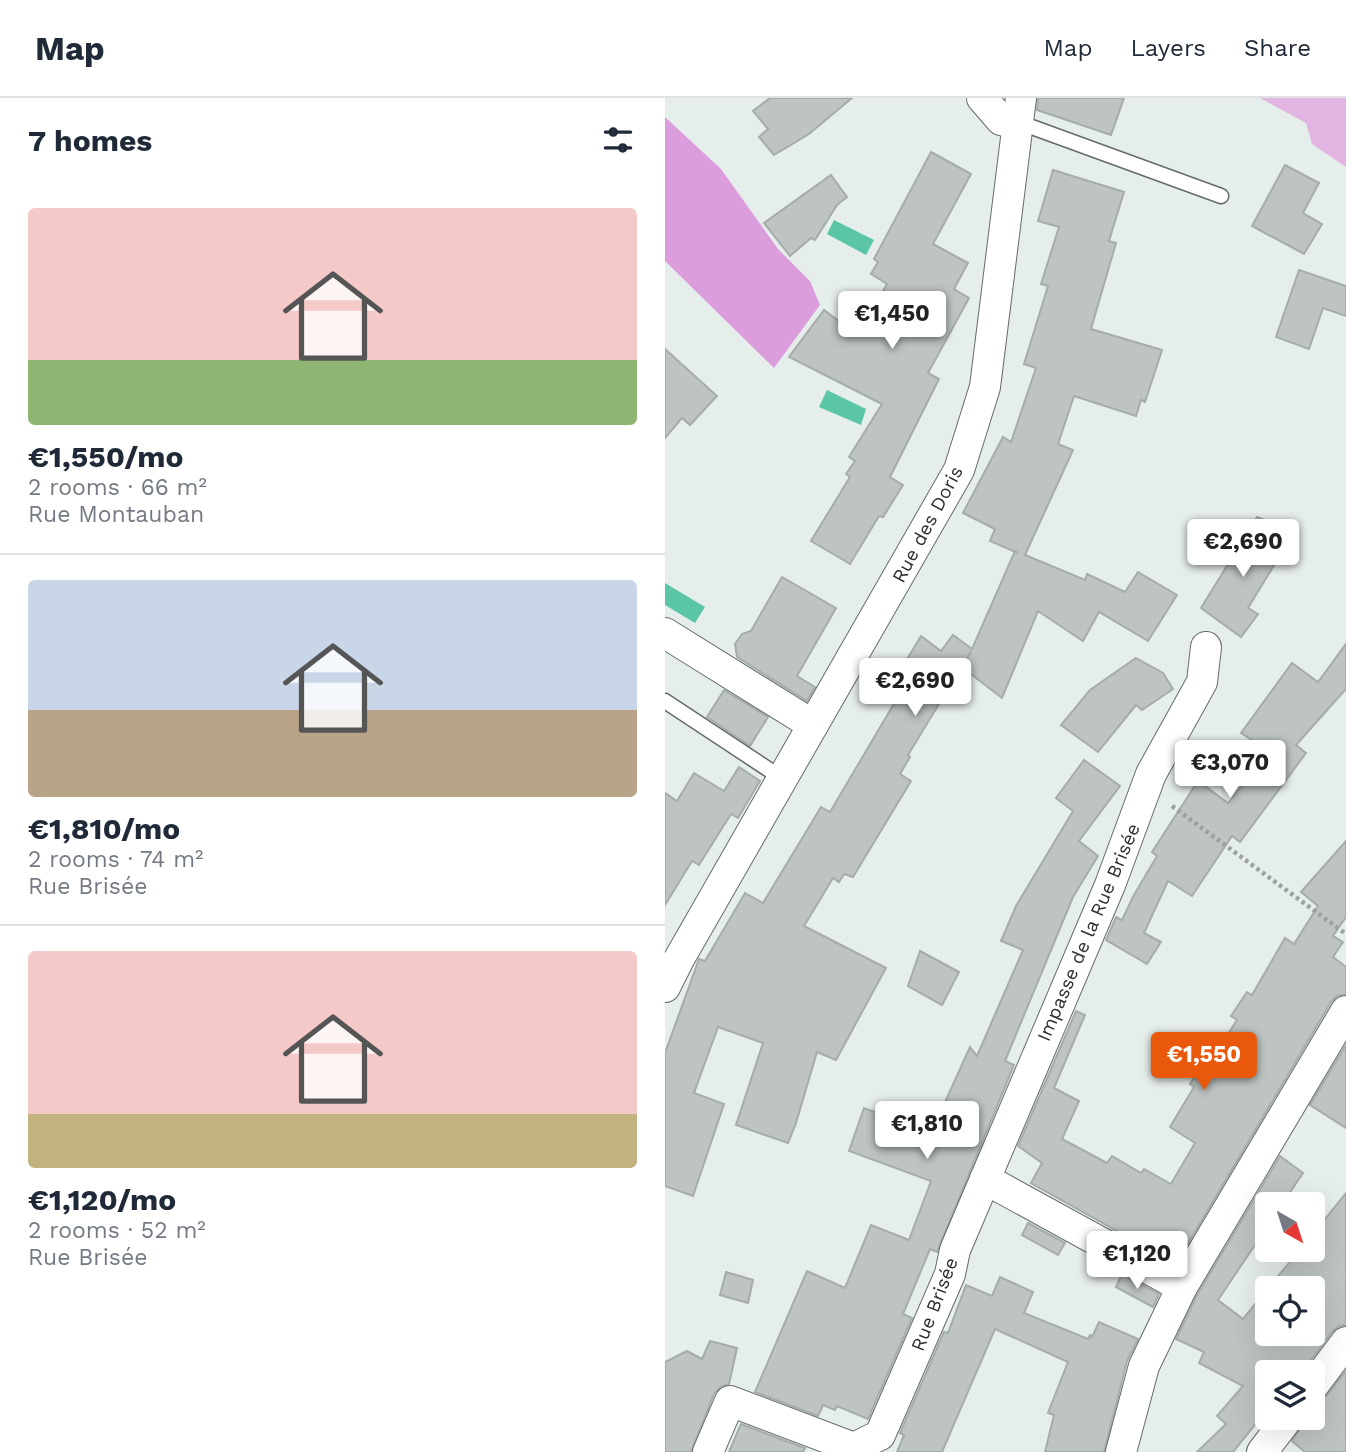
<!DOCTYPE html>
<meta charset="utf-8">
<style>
:root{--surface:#fff;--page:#f2f2f3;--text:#1f2937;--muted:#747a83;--line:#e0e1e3;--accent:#ea580c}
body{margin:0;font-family:"Work Sans",sans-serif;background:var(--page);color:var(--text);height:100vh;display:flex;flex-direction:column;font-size:26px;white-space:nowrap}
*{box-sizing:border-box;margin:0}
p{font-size:23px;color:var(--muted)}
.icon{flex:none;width:38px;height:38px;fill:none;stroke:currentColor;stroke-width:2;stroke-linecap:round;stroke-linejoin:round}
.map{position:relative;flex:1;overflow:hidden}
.panel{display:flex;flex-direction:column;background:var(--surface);width:665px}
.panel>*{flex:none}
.needle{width:46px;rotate:141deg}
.controls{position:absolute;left:590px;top:1094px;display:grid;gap:14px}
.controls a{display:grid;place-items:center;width:70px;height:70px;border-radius:7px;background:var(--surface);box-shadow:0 7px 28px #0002;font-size:35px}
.price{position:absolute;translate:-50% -60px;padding:0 16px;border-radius:7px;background:#fff;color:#222;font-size:23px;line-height:46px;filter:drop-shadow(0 2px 4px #0008)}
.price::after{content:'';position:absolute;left:50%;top:42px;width:21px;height:16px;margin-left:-10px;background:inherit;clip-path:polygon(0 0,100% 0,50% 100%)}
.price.selected{background:var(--accent);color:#fff}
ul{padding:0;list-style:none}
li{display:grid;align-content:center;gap:14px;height:371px;padding:0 28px}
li+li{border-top:2px solid var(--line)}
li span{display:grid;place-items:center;height:217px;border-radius:7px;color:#555}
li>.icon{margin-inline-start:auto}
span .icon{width:126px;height:126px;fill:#fffc;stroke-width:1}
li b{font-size:30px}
h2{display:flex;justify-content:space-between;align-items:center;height:84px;padding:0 28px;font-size:30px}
header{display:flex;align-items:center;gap:42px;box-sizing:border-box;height:98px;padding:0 35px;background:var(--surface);border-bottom:2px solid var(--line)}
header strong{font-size:33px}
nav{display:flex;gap:38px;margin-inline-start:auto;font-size:24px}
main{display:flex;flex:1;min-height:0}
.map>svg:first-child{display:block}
.green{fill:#e2b4e2}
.forest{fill:#dc9ddc}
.water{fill:#5ac6a7}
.building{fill:#bdc4c1;stroke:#a5aca9;stroke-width:2}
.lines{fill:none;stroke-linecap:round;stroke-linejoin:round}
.lane-casing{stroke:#646b68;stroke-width:17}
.street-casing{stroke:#646b68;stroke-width:32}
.path{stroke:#9ba19f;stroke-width:4.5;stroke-dasharray:3.5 3.5;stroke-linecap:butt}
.lane{stroke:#fff;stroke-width:14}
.street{stroke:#fff;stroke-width:30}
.labels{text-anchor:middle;stroke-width:7;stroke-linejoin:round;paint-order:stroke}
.street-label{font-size:19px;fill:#2d302f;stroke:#fff}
</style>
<header>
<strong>Map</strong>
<nav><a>Map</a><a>Layers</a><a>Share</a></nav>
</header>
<main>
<section class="panel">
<h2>7 homes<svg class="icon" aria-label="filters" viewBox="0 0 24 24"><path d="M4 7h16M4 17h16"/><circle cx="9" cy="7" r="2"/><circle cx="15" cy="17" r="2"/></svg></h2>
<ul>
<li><span style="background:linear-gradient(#f6c9c9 70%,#8fb573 0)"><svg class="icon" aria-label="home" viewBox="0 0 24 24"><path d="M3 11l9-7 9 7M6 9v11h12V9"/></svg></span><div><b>€1,550/mo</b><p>2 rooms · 66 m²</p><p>Rue Montauban</p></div></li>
<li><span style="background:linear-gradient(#c9d6e8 60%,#b9a48a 0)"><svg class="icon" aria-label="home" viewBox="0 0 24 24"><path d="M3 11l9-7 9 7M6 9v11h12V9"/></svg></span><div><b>€1,810/mo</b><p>2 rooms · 74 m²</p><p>Rue Brisée</p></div></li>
<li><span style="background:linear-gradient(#f6c9c9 75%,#c2b280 0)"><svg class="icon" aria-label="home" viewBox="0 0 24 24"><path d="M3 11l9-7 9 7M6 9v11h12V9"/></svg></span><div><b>€1,120/mo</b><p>2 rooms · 52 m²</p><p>Rue Brisée</p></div></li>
</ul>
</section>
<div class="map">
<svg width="681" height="1354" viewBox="0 0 681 1354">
<rect width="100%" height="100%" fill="#e6eeeb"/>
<!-- green -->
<polygon class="green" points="595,0 681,0 681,69 647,46 641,25"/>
<!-- forest -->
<polygon class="forest" points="0,19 56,71 113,151 145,183 155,207 109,270 0,163"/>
<!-- water -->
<g class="water">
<polygon points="169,122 209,142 201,157 162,136"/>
<polygon points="162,292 201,311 196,327 154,309"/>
<polygon points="0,485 40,509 30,525 0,507"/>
</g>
<!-- building -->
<g class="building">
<polygon points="105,0 187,0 144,36 109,57 94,39 103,31 88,13"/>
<polygon points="373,0 459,0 446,37 372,12"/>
<polygon points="266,54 306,76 268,146 303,165 289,191 304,200 263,275 274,281 225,379 238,387 218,419 214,418 185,466 146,443 185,379 181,376 190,363 184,359 217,306 124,259 159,212 193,238 222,186 206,176 213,164 209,161"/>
<polygon points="620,67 654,85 638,115 657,126 639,156 587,128"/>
<polygon points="388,72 459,94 444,143 451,145 426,231 497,252 480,304 476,302 471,318 409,298 393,346 408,352 360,457 420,482 422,476 460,494 473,474 512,497 483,543 434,514 418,543 373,513 337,600 298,570 306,553 243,657 245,659 235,676 246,683 188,779 179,776 174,784 168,780 139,828 221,870 171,962 152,954 131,1025 123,1045 71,1027 98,945 53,929 29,995 59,1006 28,1098 0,1088 0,955 34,861 40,863 80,795 98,805 156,709 165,714 230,604 215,595 227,572 233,576 256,538 276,553 288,537 307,551 350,453 353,455 325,443 330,431 298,415 338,339 346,344 371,270 359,266 383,188 376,186 394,129 373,123"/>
<polygon points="166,77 182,99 172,107 150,142 146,140 125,158 99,125"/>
<polygon points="634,172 681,188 681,218 658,210 644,251 611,239"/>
<polygon points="0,251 52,298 25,327 17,320 0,340"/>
<polygon points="592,419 613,427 603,456 611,464 583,510 593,516 576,539 536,510"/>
<polygon points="117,479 171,510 132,578 150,589 142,603 72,559 70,546 77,536 86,533"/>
<polygon points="681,546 681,591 631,647 641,655 575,744 567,738 527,798 503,783 479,835 496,844 482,866 441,842 451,819 457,822 469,797 492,758 487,754 533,683 563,705 604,653 576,635 627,565 653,584"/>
<polygon points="471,560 498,575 508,591 477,612 471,607 433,654 396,627 425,592"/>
<polygon points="59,592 103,619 85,648 42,619"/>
<polygon points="419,662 455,688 414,743 433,758 408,799 340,963 349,967 272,1154 265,1151 238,1216 247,1220 203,1321 172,1308 170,1312 158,1307 153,1318 90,1294 142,1173 180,1190 206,1127 244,1142 266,1083 184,1053 199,1010 266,1035 305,949 312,958 358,852 336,843 351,808 408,713 391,700"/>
<polygon points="74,669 95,683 73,720 66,716 34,767 27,763 0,807 0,695 12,703 29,675 59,693"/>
<polygon points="681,743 681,819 668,838 678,844 668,859 681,869 681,896 672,898 666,904 511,1166 366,1085 377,1065 353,1048 411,913 420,917 389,990 414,1003 397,1041 442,1065 447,1058 476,1075 479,1071 506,1086 530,1045 505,1029 529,989 525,986 540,961 545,964 572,922 566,918 582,894 587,897 620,840 629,846 653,808 636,794"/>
<polygon points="255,853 294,874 277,907 243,888"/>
<polygon points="681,947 681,1030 645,1007"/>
<polygon points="615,1058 638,1075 617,1106 602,1106 602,1129 553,1202 578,1221 602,1191 602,1236 648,1236 648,1190 603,1190 635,1152 648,1152 648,1136 681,1095 681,1227 674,1228 667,1234 637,1274 602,1274 602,1312 568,1354 532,1354 561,1326 552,1318 578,1288 534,1265 539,1254 511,1241 532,1197"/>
<polygon points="363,1125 400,1145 393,1157 357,1137"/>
<polygon points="61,1174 88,1182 83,1205 55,1197"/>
<polygon points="457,1176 494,1196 488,1209 451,1189"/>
<polygon points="335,1179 368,1194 359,1215 423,1241 425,1237 427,1239 434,1224 473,1241 462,1263 439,1354 380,1354 389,1317 383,1315 403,1264 330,1231 277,1354 232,1354 239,1337 235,1335 279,1234 283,1235 301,1187 327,1198"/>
<polygon points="45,1243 72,1250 64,1286 55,1289 49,1296 26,1354 0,1354 0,1264 22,1253 37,1261"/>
<polygon points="681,1273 681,1354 640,1354 627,1343 640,1323 643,1320 648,1320 648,1314"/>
<polygon points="76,1326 140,1350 138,1354 64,1354"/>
</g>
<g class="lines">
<defs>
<g id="lane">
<polyline points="351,26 364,28 556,98"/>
<polyline points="0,603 118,681"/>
</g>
<g id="street">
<polyline points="317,0 336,22 351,26"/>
<polyline points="0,535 148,627"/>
<polyline points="0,889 14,861 294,372 320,289 356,0"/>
<polyline points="320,1081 517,1189"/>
<polyline points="648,1288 681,1244"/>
<polyline points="43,1354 65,1303 189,1350 215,1337 285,1176 290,1152 445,787 486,676 537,584 541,549"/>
<polyline points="456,1354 479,1268 517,1189 681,913"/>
<polyline points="597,1354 623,1320"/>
</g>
</defs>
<!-- lane casing -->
<use href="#lane" class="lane-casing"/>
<!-- street casing -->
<use href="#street" class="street-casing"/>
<!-- path -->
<polyline class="path" points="507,708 681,836"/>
<!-- lane -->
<use href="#lane" class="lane"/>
<!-- street -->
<use href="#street" class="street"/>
</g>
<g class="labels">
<!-- street labels -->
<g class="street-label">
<text transform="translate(262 426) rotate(-62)" y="7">Rue des Doris</text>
<text transform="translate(423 834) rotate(-67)" y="7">Impasse de la Rue Brisée</text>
<text transform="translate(269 1206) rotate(-69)" y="7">Rue Brisée</text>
</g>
</g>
</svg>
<div class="controls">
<a><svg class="needle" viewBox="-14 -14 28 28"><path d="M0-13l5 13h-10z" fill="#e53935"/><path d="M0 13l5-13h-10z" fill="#747a83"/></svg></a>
<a><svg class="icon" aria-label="locate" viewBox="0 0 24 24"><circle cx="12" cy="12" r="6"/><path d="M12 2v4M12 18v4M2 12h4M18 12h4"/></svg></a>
<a><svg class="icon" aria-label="layers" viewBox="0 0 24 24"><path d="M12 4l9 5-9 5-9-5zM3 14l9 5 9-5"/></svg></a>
</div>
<b class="price" style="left:227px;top:253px">€1,450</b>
<b class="price" style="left:578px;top:481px">€2,690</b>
<b class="price" style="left:250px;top:620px">€2,690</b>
<b class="price" style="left:565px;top:702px">€3,070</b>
<b class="price selected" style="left:539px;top:994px">€1,550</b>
<b class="price" style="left:262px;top:1063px">€1,810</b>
<b class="price" style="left:472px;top:1193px">€1,120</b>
</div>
</main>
